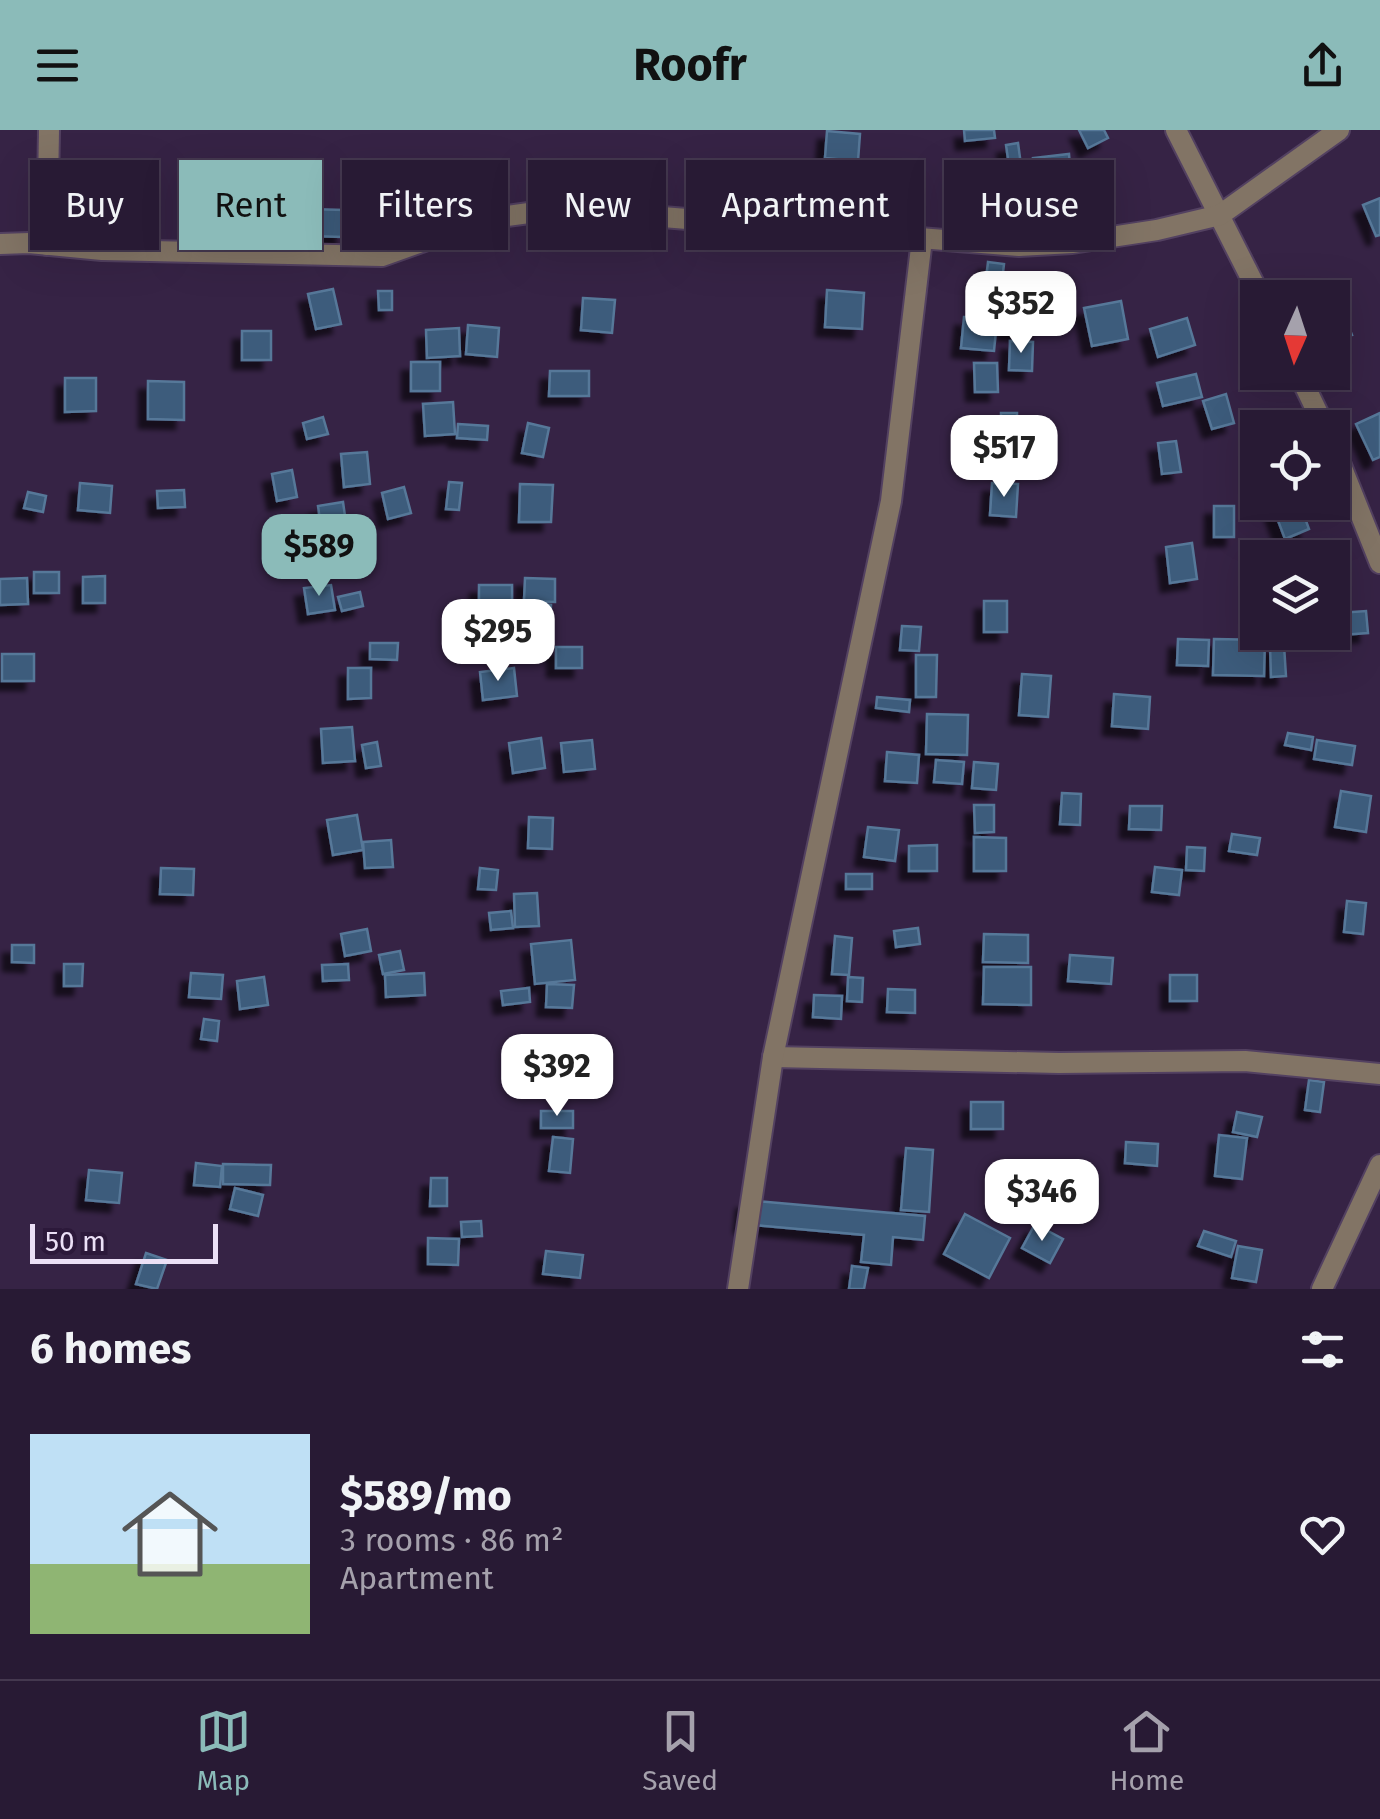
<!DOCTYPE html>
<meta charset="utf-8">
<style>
:root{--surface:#281a34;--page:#342740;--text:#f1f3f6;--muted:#a5a1ac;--line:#44384f;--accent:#8bbbb9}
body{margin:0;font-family:"Fira Sans",sans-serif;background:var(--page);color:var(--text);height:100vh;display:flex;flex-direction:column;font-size:38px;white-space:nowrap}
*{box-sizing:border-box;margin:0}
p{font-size:32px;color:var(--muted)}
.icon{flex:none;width:55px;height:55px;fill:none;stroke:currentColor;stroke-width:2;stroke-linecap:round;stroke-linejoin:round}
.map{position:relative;height:1159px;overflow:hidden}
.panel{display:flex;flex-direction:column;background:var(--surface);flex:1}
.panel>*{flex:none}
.top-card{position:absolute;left:30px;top:30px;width:1320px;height:90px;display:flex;gap:20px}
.needle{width:65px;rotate:183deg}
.tools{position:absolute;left:1240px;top:150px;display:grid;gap:20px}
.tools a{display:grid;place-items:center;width:110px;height:110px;border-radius:0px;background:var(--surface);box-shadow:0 10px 40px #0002,0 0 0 2px var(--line);font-size:50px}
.scale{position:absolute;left:30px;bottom:25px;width:188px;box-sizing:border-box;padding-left:10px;border:5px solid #ebe0f6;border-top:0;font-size:28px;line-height:35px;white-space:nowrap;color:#ebe0f6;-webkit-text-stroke:8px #2c193a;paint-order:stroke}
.price{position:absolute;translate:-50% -85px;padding:0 22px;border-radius:20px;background:#fff;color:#222;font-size:32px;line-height:65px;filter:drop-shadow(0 2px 5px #0008)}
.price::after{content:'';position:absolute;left:50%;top:60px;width:30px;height:22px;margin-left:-15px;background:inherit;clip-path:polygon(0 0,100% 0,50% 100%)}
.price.selected{background:var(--accent);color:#111}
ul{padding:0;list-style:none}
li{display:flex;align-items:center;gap:30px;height:250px;padding:0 30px}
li+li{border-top:2px solid var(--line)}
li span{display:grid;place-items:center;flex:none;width:280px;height:200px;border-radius:0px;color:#555}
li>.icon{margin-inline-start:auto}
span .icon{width:120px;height:120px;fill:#fffc;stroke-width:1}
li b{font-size:42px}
h2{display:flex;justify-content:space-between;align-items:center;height:120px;padding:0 30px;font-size:42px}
.pill{padding:0 35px;border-radius:0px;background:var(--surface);box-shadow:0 10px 40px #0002,0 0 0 2px var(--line);font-size:35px;line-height:90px}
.pill.selected{background:var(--accent);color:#111}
header{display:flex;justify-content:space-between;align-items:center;height:130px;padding:0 30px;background:var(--accent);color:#111;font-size:45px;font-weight:700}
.dock{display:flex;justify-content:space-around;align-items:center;height:140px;border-top:2px solid var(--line);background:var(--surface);font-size:28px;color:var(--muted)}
.dock a{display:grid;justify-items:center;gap:5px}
.dock .selected{color:var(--accent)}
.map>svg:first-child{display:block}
.building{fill:#3c5c7b;stroke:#577899;stroke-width:2.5;filter:url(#shadow)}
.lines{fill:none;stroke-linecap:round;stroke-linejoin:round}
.minor-casing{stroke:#534161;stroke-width:24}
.minor{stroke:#827465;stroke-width:20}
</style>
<header><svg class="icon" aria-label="menu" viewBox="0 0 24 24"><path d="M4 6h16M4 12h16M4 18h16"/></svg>Roofr<svg class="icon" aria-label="share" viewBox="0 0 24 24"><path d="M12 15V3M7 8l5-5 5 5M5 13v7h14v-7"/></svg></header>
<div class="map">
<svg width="1380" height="1159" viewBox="0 0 1380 1159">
<defs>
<filter id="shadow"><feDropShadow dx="-9" dy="9" stdDeviation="2.5" flood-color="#0009"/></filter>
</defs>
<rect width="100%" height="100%" fill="#362345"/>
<!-- building -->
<g class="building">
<polygon points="964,0 994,0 995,8 965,11"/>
<polygon points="1079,0 1104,0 1108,8 1088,18"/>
<polygon points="827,1 860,4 858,31 825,28"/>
<polygon points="1018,13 1021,35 1009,36 1006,15"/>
<polygon points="1069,24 1072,60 1037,64 1033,28"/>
<polygon points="891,44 914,46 912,74 888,72"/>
<polygon points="1380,68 1380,105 1376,106 1363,75"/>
<polygon points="309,79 344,80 344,107 308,106"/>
<polygon points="988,132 1004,134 1000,169 984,167"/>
<polygon points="333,159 341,194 316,199 308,164"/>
<polygon points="827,160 864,163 862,199 825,197"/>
<polygon points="378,161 392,161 392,180 379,180"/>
<polygon points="1046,164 1063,165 1062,189 1045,188"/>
<polygon points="583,168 615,170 612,203 581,200"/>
<polygon points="1121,171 1128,209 1092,216 1084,178"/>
<polygon points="1008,175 1040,176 1039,202 1007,201"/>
<polygon points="1340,176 1352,205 1332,212 1332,179"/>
<polygon points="964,187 997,190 994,221 961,218"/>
<polygon points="1187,188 1195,215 1158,227 1150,199"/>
<polygon points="468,195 499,198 497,227 466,224"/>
<polygon points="459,198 460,226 427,228 426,200"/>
<rect x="242" y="201" width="29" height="29"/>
<polygon points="1010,211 1033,212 1032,241 1009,240"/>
<rect x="411" y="232" width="29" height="29"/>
<polygon points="974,233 997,233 998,262 975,262"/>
<polygon points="550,241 589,241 589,266 549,266"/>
<polygon points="1196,244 1202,267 1163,276 1157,253"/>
<polygon points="65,248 96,248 96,281 65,282"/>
<polygon points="148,251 184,252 184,290 148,289"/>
<polygon points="1226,264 1234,293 1212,299 1203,271"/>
<polygon points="453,272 455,304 425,306 423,274"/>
<rect x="1001" y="283" width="16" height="25"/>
<polygon points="1380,283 1380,327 1373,330 1356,294"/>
<polygon points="323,287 328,304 307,309 303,293"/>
<polygon points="528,293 549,298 543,327 522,323"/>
<polygon points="458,294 488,296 487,310 457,308"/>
<polygon points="1176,311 1181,342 1162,344 1158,313"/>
<polygon points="367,322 370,354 344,357 341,324"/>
<polygon points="292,340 297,367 277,371 272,344"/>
<polygon points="449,352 462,353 459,380 446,379"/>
<polygon points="80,353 112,356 110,383 78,380"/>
<polygon points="992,353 1018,354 1016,387 990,385"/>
<polygon points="520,354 553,355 551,392 519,392"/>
<polygon points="404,357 411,383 388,389 382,363"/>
<polygon points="184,360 185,377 158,378 157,361"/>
<polygon points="28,362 46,366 43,382 24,378"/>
<polygon points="343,372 347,400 322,404 318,376"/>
<polygon points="1292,372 1299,372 1309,399 1285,409 1274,380"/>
<rect x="1214" y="376" width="20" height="31"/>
<polygon points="1192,413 1197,449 1170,453 1166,417"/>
<rect x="34" y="442" width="25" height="21"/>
<polygon points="105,446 105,473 83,473 83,447"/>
<polygon points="27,448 28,474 0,475 0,449"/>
<polygon points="525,448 555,449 555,472 524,471"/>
<polygon points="331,455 335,480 308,484 304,458"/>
<rect x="479" y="455" width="33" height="21"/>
<polygon points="360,462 363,476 342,481 338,467"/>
<rect x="984" y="471" width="23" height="31"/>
<polygon points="526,473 551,475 550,501 525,500"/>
<polygon points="1366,481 1368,503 1341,505 1339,483"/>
<polygon points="902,496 921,497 919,521 900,520"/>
<polygon points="1178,509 1209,510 1208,536 1177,535"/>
<polygon points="1214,509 1265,510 1264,546 1213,545"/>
<polygon points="370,513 398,513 397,530 370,529"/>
<polygon points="1270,515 1284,515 1286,546 1271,547"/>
<rect x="556" y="517" width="26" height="21"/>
<rect x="2" y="524" width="32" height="27"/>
<polygon points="916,525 937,525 936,567 916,567"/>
<polygon points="348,538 371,538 371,568 348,569"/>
<polygon points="514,538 517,566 483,570 480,542"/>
<polygon points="1022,544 1051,546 1048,587 1019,585"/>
<polygon points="1114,564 1150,567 1148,599 1112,596"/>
<polygon points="877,567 910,570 909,582 876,578"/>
<polygon points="927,584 968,585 967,625 926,624"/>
<polygon points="352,597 355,631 323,633 321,599"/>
<polygon points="1288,603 1313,607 1311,620 1285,615"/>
<polygon points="541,608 545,638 513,643 509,613"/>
<polygon points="592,610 595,639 564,642 561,613"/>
<polygon points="1317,610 1355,616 1352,635 1314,629"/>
<polygon points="377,612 381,636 366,638 362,615"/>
<polygon points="887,622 919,625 917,653 885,651"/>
<polygon points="936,630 964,632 962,654 934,652"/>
<polygon points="974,632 998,634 996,660 972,658"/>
<polygon points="1341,661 1371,666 1366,702 1335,697"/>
<polygon points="1062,663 1081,664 1080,695 1060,694"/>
<polygon points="974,675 994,675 994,702 975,703"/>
<polygon points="1130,676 1162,676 1161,700 1129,699"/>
<polygon points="357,685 363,720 333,725 327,690"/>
<polygon points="529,687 553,688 552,719 528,718"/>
<polygon points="868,697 899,700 895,731 864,727"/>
<polygon points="1232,704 1260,708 1257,725 1229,721"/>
<polygon points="974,707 1006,708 1006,741 974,741"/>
<polygon points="391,710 393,737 365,738 363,712"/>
<polygon points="937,715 937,741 909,741 909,716"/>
<polygon points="1187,717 1205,718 1204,741 1186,740"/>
<polygon points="1155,737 1182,740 1179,765 1152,762"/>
<polygon points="161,738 194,739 193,765 160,764"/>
<polygon points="480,738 498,740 496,760 478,759"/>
<rect x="846" y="744" width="26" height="15"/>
<polygon points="537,763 539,796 515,797 514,764"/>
<polygon points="1347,771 1366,773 1363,804 1344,802"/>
<polygon points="511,781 513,798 491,800 489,783"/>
<polygon points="918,798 920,814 896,817 894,801"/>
<polygon points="367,799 371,821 345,826 341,804"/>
<polygon points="984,804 1028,805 1028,833 983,832"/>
<polygon points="835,806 852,808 849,845 832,844"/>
<polygon points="571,810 575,850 535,854 531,814"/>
<polygon points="12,815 34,815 34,833 12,832"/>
<polygon points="400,821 404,840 383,844 379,825"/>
<polygon points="1070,825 1113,828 1111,854 1068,851"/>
<polygon points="64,834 83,834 82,856 64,856"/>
<polygon points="348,834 349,850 323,851 322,835"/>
<polygon points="984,837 1031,837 1031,875 983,874"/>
<polygon points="191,843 223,845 221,869 189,867"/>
<polygon points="424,843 425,865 386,867 385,845"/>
<rect x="1170" y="845" width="27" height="26"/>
<polygon points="264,847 268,875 240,879 237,851"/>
<polygon points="848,847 863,848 862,872 847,871"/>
<polygon points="547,854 574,855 572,878 546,877"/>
<polygon points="529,858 530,872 503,875 501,861"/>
<polygon points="888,859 915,860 915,883 887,882"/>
<polygon points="814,865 842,866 841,889 813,887"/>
<polygon points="204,889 219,891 217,911 201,909"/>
<polygon points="1309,950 1324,952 1320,982 1305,980"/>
<rect x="971" y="972" width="32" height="27"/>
<rect x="541" y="981" width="32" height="17"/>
<polygon points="1237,982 1262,987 1257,1007 1233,1002"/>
<polygon points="1219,1005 1247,1008 1242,1049 1215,1046"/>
<polygon points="553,1007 573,1009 570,1043 549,1041"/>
<polygon points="1126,1012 1158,1014 1157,1036 1125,1033"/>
<polygon points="906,1018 933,1020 929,1082 901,1080"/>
<polygon points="196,1033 222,1036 220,1057 194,1055"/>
<polygon points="223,1034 271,1035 270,1055 223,1054"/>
<polygon points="89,1040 122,1043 119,1073 86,1070"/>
<polygon points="431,1048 447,1048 447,1076 430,1076"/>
<polygon points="235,1058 263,1065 258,1086 230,1079"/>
<polygon points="745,1070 925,1086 923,1110 893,1107 891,1135 861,1132 864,1105 743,1094"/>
<polygon points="965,1084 1010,1108 989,1148 944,1124"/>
<polygon points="481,1091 482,1106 462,1107 461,1092"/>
<polygon points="1035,1094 1063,1109 1050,1133 1022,1118"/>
<polygon points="1204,1101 1236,1111 1231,1127 1198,1116"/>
<polygon points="428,1108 459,1109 458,1135 428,1134"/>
<polygon points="1238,1116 1262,1120 1256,1152 1232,1148"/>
<polygon points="546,1121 583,1125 580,1148 543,1144"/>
<polygon points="146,1123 167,1130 157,1159 136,1154"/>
<polygon points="852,1136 868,1138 864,1159 849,1159"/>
</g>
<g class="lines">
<defs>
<g id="minor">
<polyline points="1176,0 1261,168"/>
<polyline points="0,114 29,113 102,120 382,126 486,89 529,83 601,82 1019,116 1072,113 1157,100 1220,85 1339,0"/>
<polyline points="47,115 49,0"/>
<polyline points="1298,242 1325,298"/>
<polyline points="1332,313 1380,433"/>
<polyline points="773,927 1059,933 1245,931 1380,944"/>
<polyline points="738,1159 773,927 891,371 922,109"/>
<polyline points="1322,1159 1380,1035"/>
</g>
</defs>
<!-- minor casing -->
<use href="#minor" class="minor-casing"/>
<!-- minor -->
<use href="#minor" class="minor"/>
</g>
</svg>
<div class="tools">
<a><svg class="needle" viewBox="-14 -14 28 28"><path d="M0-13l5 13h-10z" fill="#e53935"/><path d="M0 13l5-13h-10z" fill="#a5a1ac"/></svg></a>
<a><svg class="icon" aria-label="locate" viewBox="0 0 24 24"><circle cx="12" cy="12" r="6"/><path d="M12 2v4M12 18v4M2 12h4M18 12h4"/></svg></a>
<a><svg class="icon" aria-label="layers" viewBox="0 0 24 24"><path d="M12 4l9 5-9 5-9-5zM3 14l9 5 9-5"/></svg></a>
</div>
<div class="scale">50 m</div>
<b class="price" style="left:1021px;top:226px">$352</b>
<b class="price" style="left:1004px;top:370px">$517</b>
<b class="price selected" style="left:319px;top:469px">$589</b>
<b class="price" style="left:498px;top:554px">$295</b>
<b class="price" style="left:557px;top:989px">$392</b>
<b class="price" style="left:1042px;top:1114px">$346</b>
<div class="top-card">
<a class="pill">Buy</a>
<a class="pill selected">Rent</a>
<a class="pill">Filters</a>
<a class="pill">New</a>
<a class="pill">Apartment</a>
<a class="pill">House</a>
</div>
</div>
<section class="panel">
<h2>6 homes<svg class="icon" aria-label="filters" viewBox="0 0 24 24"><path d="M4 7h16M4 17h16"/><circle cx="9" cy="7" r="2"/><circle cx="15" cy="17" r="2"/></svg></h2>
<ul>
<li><span style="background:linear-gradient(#bfe0f5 65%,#8fb573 0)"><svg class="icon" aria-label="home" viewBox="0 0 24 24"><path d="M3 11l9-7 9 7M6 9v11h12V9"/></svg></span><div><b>$589/mo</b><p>3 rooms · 86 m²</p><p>Apartment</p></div><svg class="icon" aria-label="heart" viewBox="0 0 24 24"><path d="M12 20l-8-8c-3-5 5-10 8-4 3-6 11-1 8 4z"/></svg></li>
</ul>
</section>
<nav class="dock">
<a class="selected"><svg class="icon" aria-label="map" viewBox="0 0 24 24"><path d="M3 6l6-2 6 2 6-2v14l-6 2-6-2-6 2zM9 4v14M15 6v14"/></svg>Map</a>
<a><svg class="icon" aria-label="saved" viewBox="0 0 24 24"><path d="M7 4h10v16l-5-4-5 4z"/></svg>Saved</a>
<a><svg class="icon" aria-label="home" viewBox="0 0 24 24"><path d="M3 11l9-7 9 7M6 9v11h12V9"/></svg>Home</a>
</nav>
